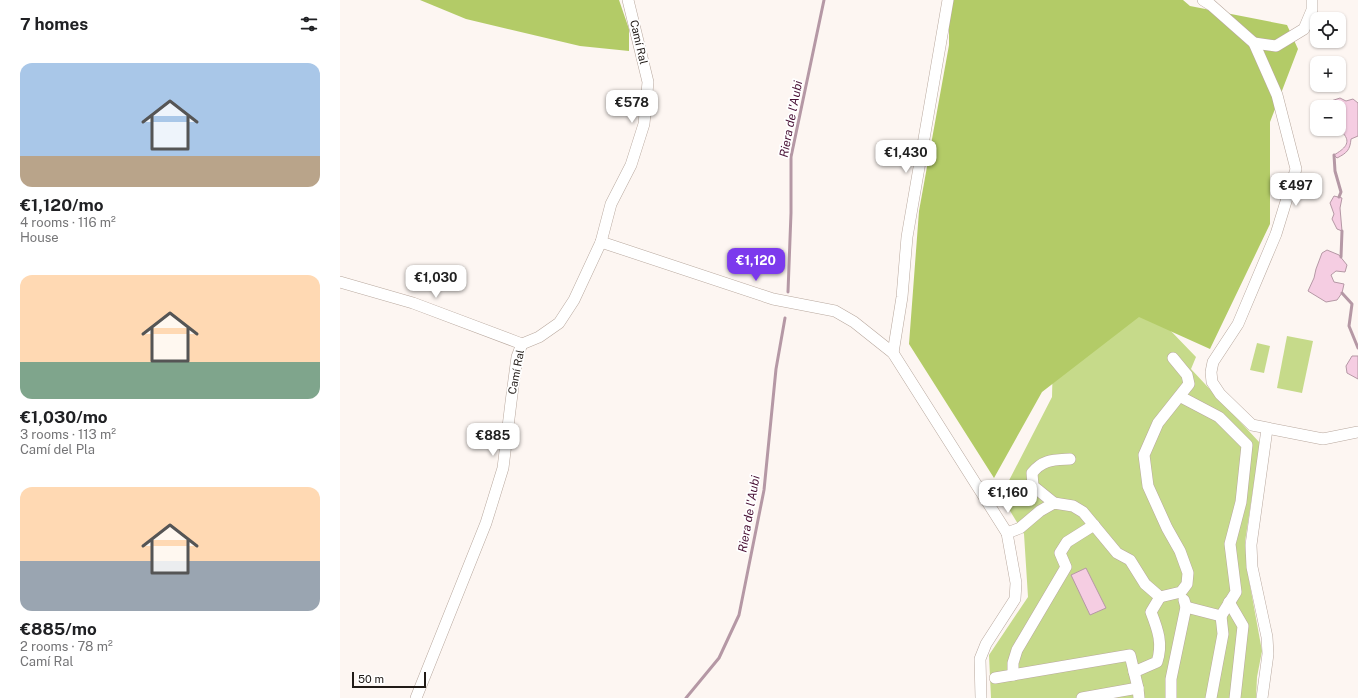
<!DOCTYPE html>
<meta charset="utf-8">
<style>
:root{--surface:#fff;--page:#f6f6f6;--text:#202124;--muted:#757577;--accent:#7c3aed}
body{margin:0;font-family:"Public Sans",sans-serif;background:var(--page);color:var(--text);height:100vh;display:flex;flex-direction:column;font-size:15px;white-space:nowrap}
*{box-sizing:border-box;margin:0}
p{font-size:13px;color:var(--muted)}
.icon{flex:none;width:22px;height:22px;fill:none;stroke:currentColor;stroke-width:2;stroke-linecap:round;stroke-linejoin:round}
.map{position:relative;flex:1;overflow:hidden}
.panel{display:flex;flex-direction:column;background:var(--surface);width:340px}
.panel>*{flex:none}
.tools{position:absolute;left:970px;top:12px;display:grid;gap:8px}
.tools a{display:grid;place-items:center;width:36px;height:36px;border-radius:8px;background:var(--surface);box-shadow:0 1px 3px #0004;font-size:20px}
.scale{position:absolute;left:12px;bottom:10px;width:74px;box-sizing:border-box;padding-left:4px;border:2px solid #211b17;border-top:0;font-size:11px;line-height:14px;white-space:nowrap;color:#211b17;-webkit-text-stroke:3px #fff;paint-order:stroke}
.price{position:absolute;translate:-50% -34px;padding:0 9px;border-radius:8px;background:#fff;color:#222;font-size:13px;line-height:26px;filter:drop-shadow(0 1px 2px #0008)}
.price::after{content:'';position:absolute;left:50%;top:24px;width:12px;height:9px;margin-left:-6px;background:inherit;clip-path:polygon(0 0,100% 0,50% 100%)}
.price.on{background:var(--accent);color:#fff}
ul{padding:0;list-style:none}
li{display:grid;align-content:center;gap:8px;height:212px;padding:0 20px}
li span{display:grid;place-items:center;height:124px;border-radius:12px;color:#555}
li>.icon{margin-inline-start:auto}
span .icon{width:72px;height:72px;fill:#fffc;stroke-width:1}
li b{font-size:17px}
h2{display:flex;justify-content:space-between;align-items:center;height:48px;padding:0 20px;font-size:17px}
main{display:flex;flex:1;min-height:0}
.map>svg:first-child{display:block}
.green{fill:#c6da8a}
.forest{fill:#b3cb67}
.water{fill:#f5cde2;stroke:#b598a5}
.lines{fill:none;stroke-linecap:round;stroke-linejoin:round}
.stream{stroke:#b598a5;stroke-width:3}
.minor-casing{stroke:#b8a89e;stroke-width:12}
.minor{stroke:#fff;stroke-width:11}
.labels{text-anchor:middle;stroke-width:3.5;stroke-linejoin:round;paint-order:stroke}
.street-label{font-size:11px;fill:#211b17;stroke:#fff}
.water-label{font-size:12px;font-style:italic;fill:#481034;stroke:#fff}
</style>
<main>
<section class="panel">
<h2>7 homes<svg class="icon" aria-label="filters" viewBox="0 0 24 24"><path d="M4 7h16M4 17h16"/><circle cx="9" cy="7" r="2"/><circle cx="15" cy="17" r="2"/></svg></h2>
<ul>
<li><span style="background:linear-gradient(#a9c7e8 75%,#b9a48a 0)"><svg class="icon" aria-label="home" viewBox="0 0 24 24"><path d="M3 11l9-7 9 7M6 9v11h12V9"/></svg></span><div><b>€1,120/mo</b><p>4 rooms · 116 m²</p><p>House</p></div></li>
<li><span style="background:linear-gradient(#ffd9b3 70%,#7fa58c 0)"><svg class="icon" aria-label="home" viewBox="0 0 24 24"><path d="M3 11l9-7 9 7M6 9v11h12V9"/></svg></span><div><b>€1,030/mo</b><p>3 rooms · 113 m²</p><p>Camí del Pla</p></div></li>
<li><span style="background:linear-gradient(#ffd9b3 60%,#9aa5b1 0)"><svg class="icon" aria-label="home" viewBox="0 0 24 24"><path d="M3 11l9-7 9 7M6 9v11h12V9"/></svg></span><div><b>€885/mo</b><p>2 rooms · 78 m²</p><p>Camí Ral</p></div></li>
</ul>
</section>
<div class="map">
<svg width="1018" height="698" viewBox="0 0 1018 698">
<rect width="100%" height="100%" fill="#fdf6f2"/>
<!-- green -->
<g class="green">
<polygon points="800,299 856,357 851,369 920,443 905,542 907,569 922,651 917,677 916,698 651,698 649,655 688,597 684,534 661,496 712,397 714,316"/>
<polygon points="947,336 973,341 962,393 937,388"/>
<polygon points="917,343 930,346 924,373 910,370"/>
</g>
<!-- forest -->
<g class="forest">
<polygon points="80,0 279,0 289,29 289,51 240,46 126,19"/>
<polygon points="609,0 843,0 850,6 947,25 958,49 930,122 930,224 870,349 799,317 702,392 654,478 569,344 579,211 609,45"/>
</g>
<!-- water -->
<g class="water">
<path d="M1000,98l6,3 7,-2 5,4v33l-7,3c-1,11 -4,14 -14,19l-3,-3c10,-6 18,-12 9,-22l-6,-1 -2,3 -4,-6h8v-22h-13l5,-6z"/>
<polygon points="994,196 1002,198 1000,208 1002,231 997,229 992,219 994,214 990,203"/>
<polygon points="987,250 999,255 1007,265 1005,272 996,271 991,275 994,282 1004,284 1002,293 997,300 986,302 968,291 974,278 976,269 982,253"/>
<polygon points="1012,356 1018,356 1018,379 1007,373 1006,366"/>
<polygon points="746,568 766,608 750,615 731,575"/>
</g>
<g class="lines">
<!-- stream -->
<g class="stream">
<polyline points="994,155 995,171 1001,192 999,197"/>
<polyline points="1001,257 1002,231"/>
<polyline points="448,292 451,213 451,157 484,0"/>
<polyline points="1002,293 1012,304 1009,326 1018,348"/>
<polyline points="346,698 379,658 399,615 424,490 436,369 445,318"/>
</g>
<defs>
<g id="minor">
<polyline points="863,0 871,5 914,43 937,95 956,169 936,234 898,324 873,362 871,372 872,382 880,394 912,425 983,439 1018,432"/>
<polyline points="914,43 936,46 964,29 972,10 972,0"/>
<polyline points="261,242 433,299 495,311 514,322 553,353 667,533 676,583 675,599 646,644 640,659 641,698"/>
<polyline points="0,282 73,303 182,344"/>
<polyline points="553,353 562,297 567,237 608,0"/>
<polyline points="841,397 879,417 907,445 901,502 890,544 896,592 881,616 846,607"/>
<path d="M714,503l-21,-17 -1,-13c11,-14 22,-13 38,-14"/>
<polyline points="667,533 680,528 700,511 714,503 733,506 743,512 777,553 790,560 805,584 820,597 841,592 847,584 848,573 840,551 827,528 808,486 804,455 818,423 849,384 847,375 833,358"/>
<polyline points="889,602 903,626 895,698"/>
<path d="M794,672l23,-10c6,-18 1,-32 -6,-50l9,-15"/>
<polyline points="673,675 673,663 677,650 726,567 720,553 727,542 754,525"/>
<polyline points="655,678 790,655 798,688 799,698"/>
<polyline points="76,698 146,523 163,468 171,402 177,357 182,344 199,337 219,323 234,300 261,242 271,204 291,165 304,124 308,82 288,0"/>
<polyline points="742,698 798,688"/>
<polyline points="831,698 831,679 846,607 844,600"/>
<polyline points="871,698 883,634 881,616"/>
<polyline points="922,698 928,654 927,637 912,567 911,545 927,429"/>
</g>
</defs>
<!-- minor casing -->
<use href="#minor" class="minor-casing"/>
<!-- minor -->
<use href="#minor" class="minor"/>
</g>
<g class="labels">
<!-- street labels -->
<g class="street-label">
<text transform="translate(299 42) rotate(77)" y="4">Camí Ral</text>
<text transform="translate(176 372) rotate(-79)" y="4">Camí Ral</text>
</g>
<!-- water labels -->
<g class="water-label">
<text transform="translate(451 119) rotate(-79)" y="4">Riera de l'Aubi</text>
<text transform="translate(409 514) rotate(-80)" y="4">Riera de l'Aubi</text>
</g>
</g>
</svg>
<div class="tools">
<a><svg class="icon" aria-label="locate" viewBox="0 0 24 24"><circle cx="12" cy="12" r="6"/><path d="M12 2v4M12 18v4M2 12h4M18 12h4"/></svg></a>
<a>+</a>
<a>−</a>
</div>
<div class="scale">50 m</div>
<b class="price" style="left:292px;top:124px">€578</b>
<b class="price" style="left:566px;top:174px">€1,430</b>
<b class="price" style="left:956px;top:207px">€497</b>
<b class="price on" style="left:416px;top:282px">€1,120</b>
<b class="price" style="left:96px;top:299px">€1,030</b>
<b class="price" style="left:153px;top:457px">€885</b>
<b class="price" style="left:668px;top:514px">€1,160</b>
</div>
</main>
